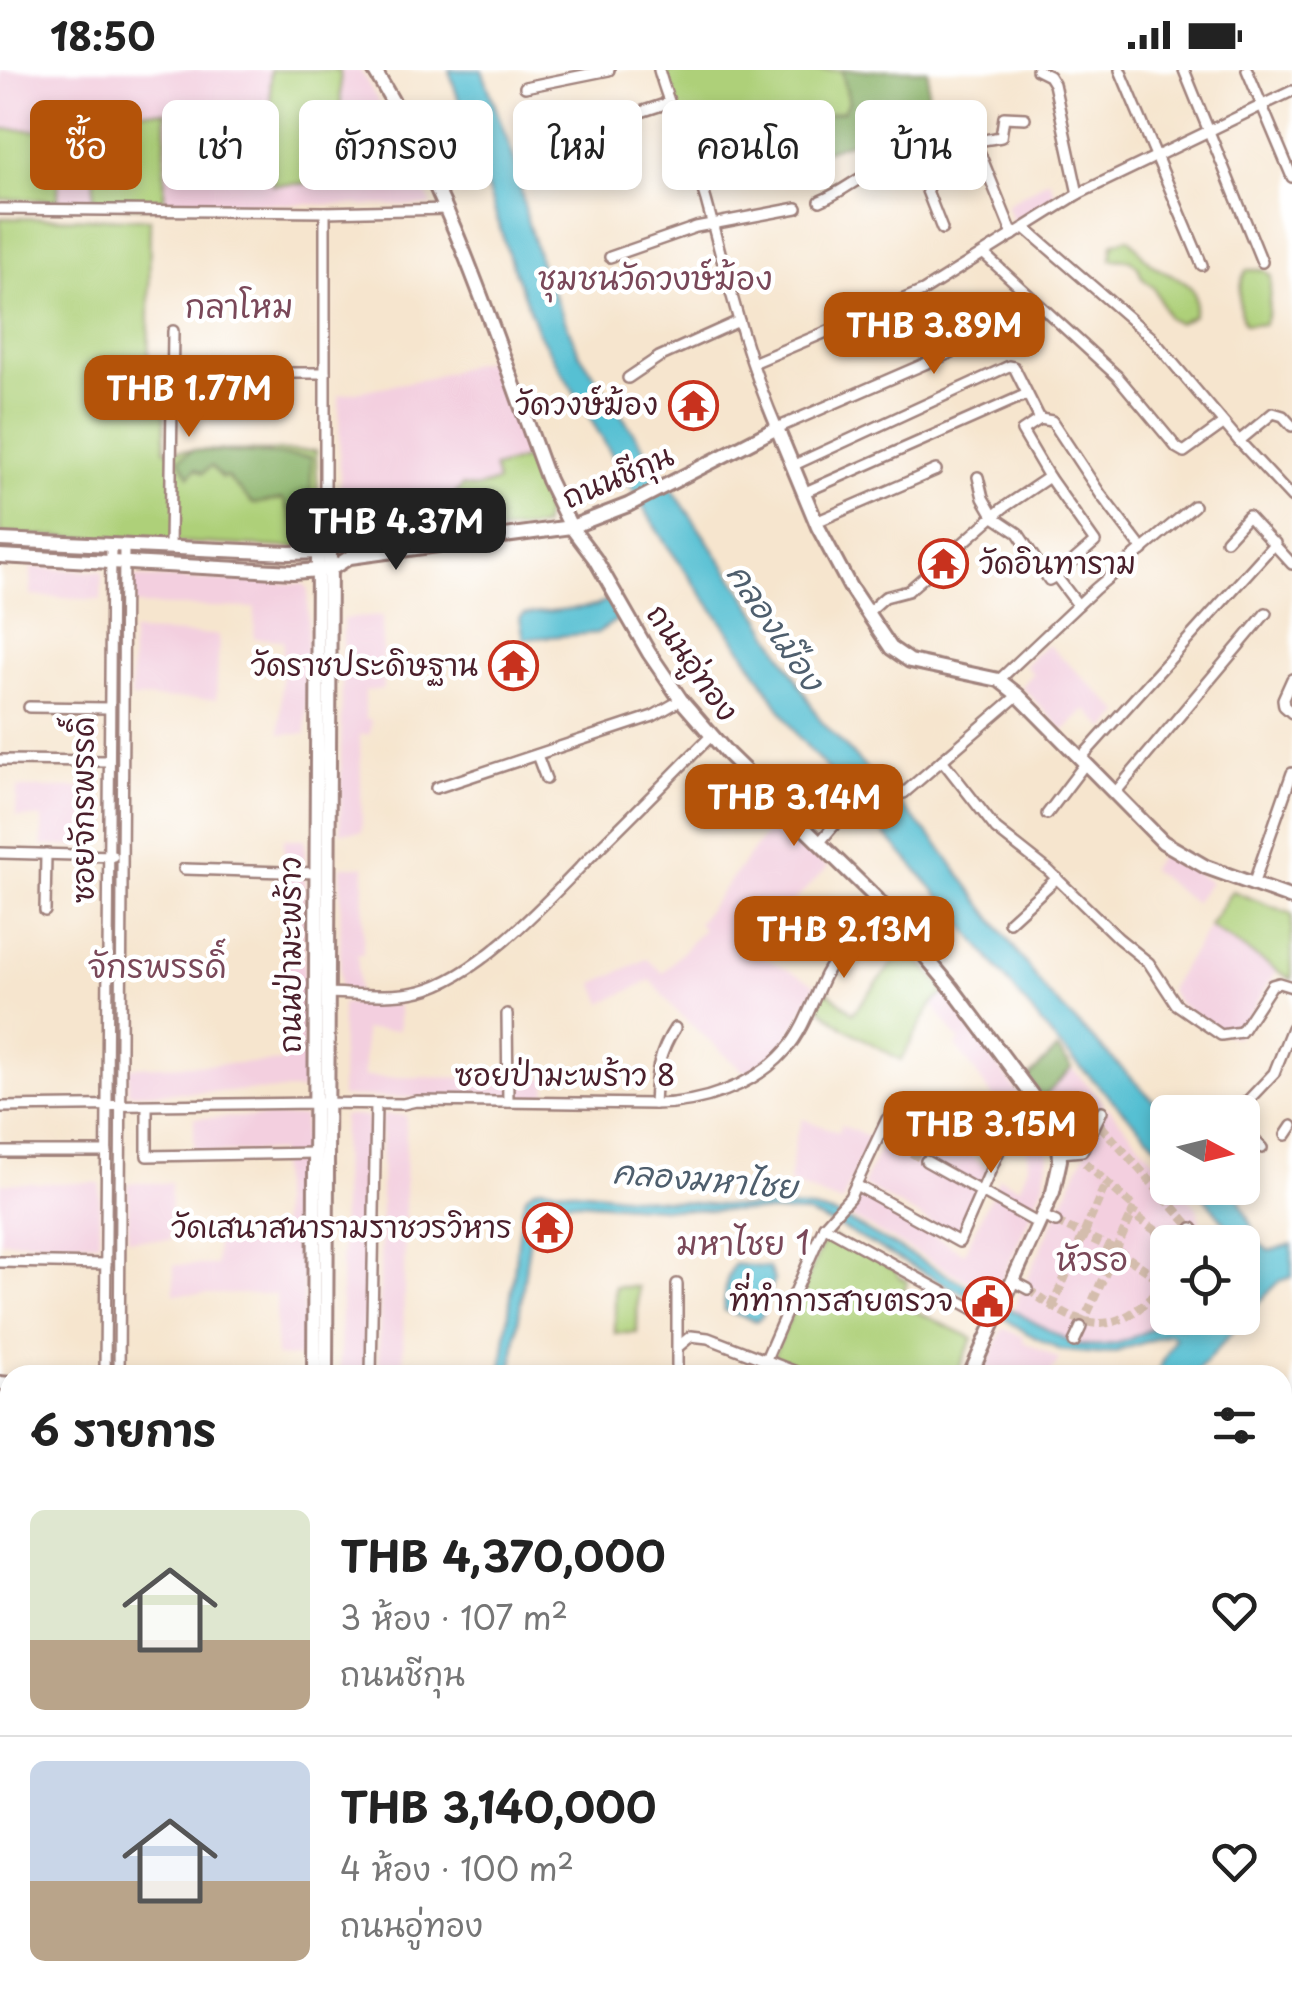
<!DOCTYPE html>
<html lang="th">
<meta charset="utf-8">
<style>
:root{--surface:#fff;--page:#f2f2f2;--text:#222;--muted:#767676;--line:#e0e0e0;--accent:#b45309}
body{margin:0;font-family:"Playpen Sans","Playpen Sans Thai",sans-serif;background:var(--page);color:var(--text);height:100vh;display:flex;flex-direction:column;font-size:38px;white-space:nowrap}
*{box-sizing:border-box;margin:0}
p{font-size:32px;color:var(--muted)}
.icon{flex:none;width:55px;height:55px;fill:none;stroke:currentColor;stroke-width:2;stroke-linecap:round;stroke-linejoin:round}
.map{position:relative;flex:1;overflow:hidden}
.sheet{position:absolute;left:0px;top:1295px;width:1292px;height:642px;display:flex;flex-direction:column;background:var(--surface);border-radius:30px 30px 0 0;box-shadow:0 5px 15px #0003}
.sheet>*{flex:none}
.hud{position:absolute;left:30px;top:30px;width:1232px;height:90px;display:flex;gap:20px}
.needle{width:65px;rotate:97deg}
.fabs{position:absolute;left:1150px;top:1025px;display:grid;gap:20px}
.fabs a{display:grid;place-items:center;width:110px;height:110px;border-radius:15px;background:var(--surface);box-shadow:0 5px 15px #0003;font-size:50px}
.price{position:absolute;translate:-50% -85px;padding:0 22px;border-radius:20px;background:var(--accent);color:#fff;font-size:32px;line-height:65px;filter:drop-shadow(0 2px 5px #0008)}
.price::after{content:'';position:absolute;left:50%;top:60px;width:30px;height:22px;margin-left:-15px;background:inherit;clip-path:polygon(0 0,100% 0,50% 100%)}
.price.current{background:#222;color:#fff}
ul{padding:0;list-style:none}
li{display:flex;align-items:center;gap:30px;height:250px;padding:0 30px}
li+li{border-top:2px solid var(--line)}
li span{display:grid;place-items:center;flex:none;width:280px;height:200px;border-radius:15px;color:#555}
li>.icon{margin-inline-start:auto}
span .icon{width:120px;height:120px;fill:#fffc;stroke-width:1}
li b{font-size:42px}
h2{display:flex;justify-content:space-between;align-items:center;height:120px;padding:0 30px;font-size:42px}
.tag{padding:0 35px;border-radius:15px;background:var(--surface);box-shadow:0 5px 15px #0003;font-size:35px;line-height:90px}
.tag.current{background:var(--accent);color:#fff}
.status{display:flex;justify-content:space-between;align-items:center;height:70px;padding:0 50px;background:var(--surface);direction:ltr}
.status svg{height:28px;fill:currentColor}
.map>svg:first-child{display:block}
.built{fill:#f3cfdf}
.green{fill:#aed079;stroke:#7c7852;stroke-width:2.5}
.forest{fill:#8ab269;stroke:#6a684a;stroke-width:2.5}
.water{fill:#57c0d3;stroke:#50707f;stroke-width:2.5}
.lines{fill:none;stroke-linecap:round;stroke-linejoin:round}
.canal{stroke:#57c0d3;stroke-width:9}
.street-tunnel{stroke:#d4bdad;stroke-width:9;stroke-dasharray:9 4.5;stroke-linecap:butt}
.street-casing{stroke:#a0827c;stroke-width:14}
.secondary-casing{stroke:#a0827c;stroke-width:18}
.street{stroke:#fff;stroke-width:9}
.secondary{stroke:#fff;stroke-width:12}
.labels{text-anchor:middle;stroke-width:9;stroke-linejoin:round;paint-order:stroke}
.poi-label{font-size:30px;fill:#4a1f2b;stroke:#fff;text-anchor:end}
.street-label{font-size:30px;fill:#4a1f2b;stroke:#fff}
.neighbourhood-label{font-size:32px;fill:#7a4859;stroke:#fff}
.water-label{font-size:32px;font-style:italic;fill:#4f5f6e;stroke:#fff}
</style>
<div class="status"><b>18:50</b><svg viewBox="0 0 49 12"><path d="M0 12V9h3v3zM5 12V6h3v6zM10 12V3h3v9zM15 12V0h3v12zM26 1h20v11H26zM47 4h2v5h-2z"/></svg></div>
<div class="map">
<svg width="1292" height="1937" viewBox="0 0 1292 1937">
<rect width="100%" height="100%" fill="#fff"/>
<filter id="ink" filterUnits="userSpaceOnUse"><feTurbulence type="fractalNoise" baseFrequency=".01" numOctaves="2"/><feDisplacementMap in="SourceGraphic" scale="20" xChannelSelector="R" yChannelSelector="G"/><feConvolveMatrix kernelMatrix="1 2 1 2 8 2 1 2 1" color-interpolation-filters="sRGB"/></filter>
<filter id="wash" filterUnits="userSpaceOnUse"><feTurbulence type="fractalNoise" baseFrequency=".0048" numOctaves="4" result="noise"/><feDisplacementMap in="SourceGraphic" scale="40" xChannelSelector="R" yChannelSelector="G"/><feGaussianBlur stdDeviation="2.25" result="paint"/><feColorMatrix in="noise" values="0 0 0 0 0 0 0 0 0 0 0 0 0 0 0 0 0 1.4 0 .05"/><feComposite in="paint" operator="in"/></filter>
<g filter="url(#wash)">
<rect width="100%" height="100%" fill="#f6e5ce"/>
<!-- built -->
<g class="built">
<polygon points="0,0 360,0 392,55 432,136 168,132 167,137 93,136 93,131 0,129"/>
<polygon points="1049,109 1058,131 1016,158 1006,135"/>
<polygon points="494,287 527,388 495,398 498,412 475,418 462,416 453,427 428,445 431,468 341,475 339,325 430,308"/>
<polygon points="31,497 102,502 101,530 31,526"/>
<polygon points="133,507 304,514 308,519 306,664 280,664 283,570 254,568 255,538 133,535"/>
<polygon points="382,546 383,619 365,621 365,649 371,650 370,664 360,665 362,762 340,762 343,549"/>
<polygon points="132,562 219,565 216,629 131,628"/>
<polygon points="1047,574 1121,643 1106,659 1086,639 1064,661 1021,616 1033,604 1025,595"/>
<polygon points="17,718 99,718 99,777 42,776 42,748 16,747"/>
<polygon points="775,751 828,797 791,834 743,876 816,915 788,969 771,989 749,1006 677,942 651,910 603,933 594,913 647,889 663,903 703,859 698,853"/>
<polygon points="284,769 305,769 304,1020 128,1023 129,997 283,992"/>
<polygon points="1163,782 1210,812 1194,833 1150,799"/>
<polygon points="341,796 364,796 363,884 358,884 358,922 340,922"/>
<polygon points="1232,821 1292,844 1265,894 1276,902 1236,967 1226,965 1179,934 1169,919"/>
<polygon points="946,922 1039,1053 1049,1085 1044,1114 995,1226 849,1146 860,1124 964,1183 999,1108 1020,1117 1028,1095 1027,1076 956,975 960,972 932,934"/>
<polygon points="342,933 399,935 399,960 364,960 364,1007 547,1008 546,1029 341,1027"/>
<polygon points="1072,998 1104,1033 1083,1077 1043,1028"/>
<polygon points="1107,1036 1167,1105 1168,1118 1179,1118 1197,1138 1203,1172 1168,1172 1167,1240 1145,1262 1120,1272 1094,1276 1074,1274 1036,1256 1013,1239"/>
<polygon points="382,1045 406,1045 403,1305 379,1305"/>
<polygon points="304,1046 303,1287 276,1286 276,1224 174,1224 174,1195 216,1195 217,1171 281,1171 279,1081 194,1083 194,1048"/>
<polygon points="343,1046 368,1046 365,1305 340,1305"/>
<polygon points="803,1049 838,1062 841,1055 869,1067 842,1133 789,1113 795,1070"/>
<polygon points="889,1056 936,1086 947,1067 988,1099 956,1167 863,1115"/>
<polygon points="0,1113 100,1113 99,1172 0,1171"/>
<polygon points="128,1113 171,1113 170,1170 128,1169"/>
<polygon points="1003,1258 1024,1267 1023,1271 1059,1289 1050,1305 982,1305"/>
<polygon points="0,1714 10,1715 10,1928 126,1928 126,1937 0,1937"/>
</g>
<!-- green -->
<g class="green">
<polygon points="270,0 340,0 343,112 273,115"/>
<polygon points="665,0 690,0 691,3 705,0 842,0 849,32 844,41 688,74 673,35"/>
<polygon points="116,41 166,42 164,131 167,132 167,137 93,136 96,51 114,52"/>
<polygon points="0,59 56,61 59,64 58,130 0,129"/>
<path d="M0,148l150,1 -2,181h16l1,50 151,1c0,21 6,69 -3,87 -3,7 -8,8 -14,10l-299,-14z"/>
<path d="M1128,168c9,7 13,16 21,24 23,21 55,13 44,54l-15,7 -10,-5 -14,-30 -12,-10 -4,-11 -8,-7 -19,-1 2,-15z"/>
<path d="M1247,200h17l7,6 -3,38 -4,11 -19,-1c-8,-14 -8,-41 2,-54z"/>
<polygon points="527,388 546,441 542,457 431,468 427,445 453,428 462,416 475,418 497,412 494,398"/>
<polygon points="1232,821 1292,844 1292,910 1209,856"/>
<polygon points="907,876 946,922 932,934 901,990 843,957 816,935 825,919 853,943"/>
<polygon points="827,1164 895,1200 899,1207 908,1211 898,1233 973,1268 956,1305 817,1305 773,1286"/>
<polygon points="615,1217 638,1217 637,1263 615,1263"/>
</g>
<!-- forest -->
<g class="forest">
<polygon points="842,0 928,0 928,30 943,74 878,90 864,68 812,85 804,50 844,41 849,32"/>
<polygon points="193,380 311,387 311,451 307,466 300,465 283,429 253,434 226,406 222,408 211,396 203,403 196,399 189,406 179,389"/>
<polygon points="1057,979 1072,998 1043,1028 1028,1008"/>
<polygon points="982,1928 1089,1928 1089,1937 979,1937 976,1933"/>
</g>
<!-- water -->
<g class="water">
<polygon points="449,0 482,0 516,94 527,150 542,197 579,283 761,549 820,650 935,771 1048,924 1167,1044 1167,1086 1056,972 945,832 797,665 745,584 664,471 538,262 511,192"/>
<polygon points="798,55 802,57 806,71 801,75 753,91 727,92 721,87 719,72 723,68"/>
<polygon points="607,530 618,549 597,563 524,569 520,548 524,544 596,536"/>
<path d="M541,1117c64,7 129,15 193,19 41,3 66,-4 107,11l233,127c16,2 32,3 47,-2 20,-6 40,-24 61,-15l9,-9h51v-76h-9l-3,-12 -33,-42h37l25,55 10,8 23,-7v33l-13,4 -9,9 -76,85h-38l19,-37 -6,-4 -54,18 -16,2 -39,-4 -33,-17 -43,-28 -148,-80 -31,-12 -130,-4 -140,-10 -24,176h-10l21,-166c3,-13 6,-19 19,-22z"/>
<path d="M734,1194l35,4 5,12 -13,38 -5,3 -31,-10c-2,-17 0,-32 9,-47z"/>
<polygon points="1282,1510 1292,1525 1292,1660 1283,1649"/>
</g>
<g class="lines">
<!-- canal -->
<polyline class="canal" points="0,1334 10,1334"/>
</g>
</g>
<g filter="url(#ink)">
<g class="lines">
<!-- street-tunnel -->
<g class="street-tunnel">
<polyline points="1101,1056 1192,1158"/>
<polyline points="888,1069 926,1091"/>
<polyline points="1085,1093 1135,1138 1132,1144 1172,1172"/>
<polyline points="1056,1152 1116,1180 1164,1212"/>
<path d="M1028,1219c60,45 90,50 140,-10"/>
<polyline points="1052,1237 1106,1113"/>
<polyline points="1082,1255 1132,1144"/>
</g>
<defs>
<g id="street">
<path d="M659,0c12,45 34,86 47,130 21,77 39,154 71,228l212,-92"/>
<polyline points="1037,0 1049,6 1054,14 1078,124"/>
<polyline points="1120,0 1202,195"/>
<polyline points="1184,0 1262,192"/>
<polyline points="1247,0 1292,107"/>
<polyline points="525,17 609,0"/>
<polyline points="583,61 668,33"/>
<polyline points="975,71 1013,165"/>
<polyline points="913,85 942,159"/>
<path d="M820,131c23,-9 41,-26 63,-35 37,-16 78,-22 118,-29l3,-20 21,1"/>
<polyline points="0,139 325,142 447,139"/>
<polyline points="325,142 325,466 330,481"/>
<polyline points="1025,158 1151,267 1239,371 1273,343 1283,346 1292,356"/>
<polyline points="984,184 1117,306 1177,378 1184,382 1223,354"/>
<polyline points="610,187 696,157 797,138"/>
<polyline points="753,293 923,221 1078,124 1292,21"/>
<polyline points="172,303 325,303"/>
<polyline points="628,308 659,287 739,251"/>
<polyline points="1239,371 1292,428"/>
<polyline points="792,396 1009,296 1014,297 1040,349"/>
<polyline points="978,407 983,428 994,447 1018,463 1049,510 1056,506"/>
<polyline points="803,423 1027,324"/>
<polyline points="816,452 936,400"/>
<polyline points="1226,470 1248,446 1292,494"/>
<polyline points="170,478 173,261"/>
<polyline points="1078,535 1056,506 1095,472 1049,407 1022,361 1040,349 1052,351 1101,425 1143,480"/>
<polyline points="867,543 885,527 908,521 1003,438 1049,407"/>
<polyline points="1292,609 1283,629 1284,636 1292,643"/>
<polyline points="999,610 1095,519 1194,436"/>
<polyline points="29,637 109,638"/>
<polyline points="537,685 546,709"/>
<polyline points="1080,689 1275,473"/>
<polyline points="0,690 108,691"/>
<polyline points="942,690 996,759 1048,800 1118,868 1149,893 1176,934 1221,965 1241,962 1272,915 1279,913 1292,917"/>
<polyline points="436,718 653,646 681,630"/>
<polyline points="904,723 1018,625"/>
<polyline points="1114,724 1266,543"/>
<polyline points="1047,744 1085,694"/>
<polyline points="819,773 847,740"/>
<polyline points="0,783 113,786"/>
<polyline points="184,799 317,803"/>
<polyline points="1253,815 1292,703"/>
<polyline points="45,841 46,784"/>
<polyline points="1009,852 1057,808"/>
<path d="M329,923c29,1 62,5 91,-2 59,-14 130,-93 172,-136 40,-39 79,-79 119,-119"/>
<polyline points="507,944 508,1032"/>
<path d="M654,1034c1,-28 5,-52 21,-76"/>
<path d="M0,1037l315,-4 88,1 13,-3 238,3c46,0 101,-18 132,-54 18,-20 27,-51 39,-75 15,-27 34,-52 52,-76"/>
<polyline points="147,1037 147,1086 315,1083"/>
<polyline points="1237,1042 1274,1003 1292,958"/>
<polyline points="1242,1057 1262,1078"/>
<polyline points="1286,1065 1292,1056"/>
<polyline points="0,1082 107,1082"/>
<polyline points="1060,1083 1082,1081 1102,1041"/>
<polyline points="926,1091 1039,1154"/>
<polyline points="856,1115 959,1172 1003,1072 999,1064 983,1051"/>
<polyline points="1042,1146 1056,1152"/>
<polyline points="824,1156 995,1251"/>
<polyline points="1192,1158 1195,1162 1193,1172"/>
<polyline points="0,1192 106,1194"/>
<polyline points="1013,1211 1028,1219"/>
<polyline points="677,1214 677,1305"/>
<polyline points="1074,1272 1081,1257"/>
<polyline points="679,1276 691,1266 708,1268 804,1305"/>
<polyline points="105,1305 111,475"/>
<polyline points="119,1305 124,476"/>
<polyline points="371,1305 376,1034"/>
<polyline points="759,1305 824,1156 850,1127 887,1049"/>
<polyline points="1289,1428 1292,1429"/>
<polyline points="0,1702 10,1703"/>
<polyline points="228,1937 229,1928"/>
</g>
<g id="secondary">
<path d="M374,0c79,127 122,270 174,410l23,47 24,32 54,94 32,47 47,54 149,145 74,88 80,107 28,47 1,19 -7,32 -83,183"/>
<polyline points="0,470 289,483 323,482"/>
<polyline points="0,486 293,502 331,499 350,487 571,457 628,435 777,358 818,457 850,517 891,578 910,591 999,610 1018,625 1163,772 1206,797 1292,828"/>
<polyline points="314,1305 318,482"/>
<polyline points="326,1305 330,481"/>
<polyline points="0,1313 10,1314"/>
<polyline points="0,1353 10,1353"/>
<polyline points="315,1937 315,1928"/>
<polyline points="589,1937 597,1928"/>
</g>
</defs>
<!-- street casing -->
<use href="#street" class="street-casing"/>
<!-- secondary casing -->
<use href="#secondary" class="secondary-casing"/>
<!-- street -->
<use href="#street" class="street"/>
<!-- secondary -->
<use href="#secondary" class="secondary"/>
</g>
</g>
<!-- icons -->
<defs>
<symbol id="temple-ring" viewBox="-11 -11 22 22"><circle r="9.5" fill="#fff" stroke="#c8321e" stroke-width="1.5"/><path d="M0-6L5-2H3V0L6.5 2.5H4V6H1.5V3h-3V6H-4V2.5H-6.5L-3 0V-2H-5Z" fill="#c8321e"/></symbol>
<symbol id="civic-ring" viewBox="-11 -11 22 22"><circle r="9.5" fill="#fff" stroke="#c8321e" stroke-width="1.5"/><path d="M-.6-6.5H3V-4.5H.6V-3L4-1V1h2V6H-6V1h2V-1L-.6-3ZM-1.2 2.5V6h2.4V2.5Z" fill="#c8321e"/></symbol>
</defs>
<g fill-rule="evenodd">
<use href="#temple-ring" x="666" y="308" width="55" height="55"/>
<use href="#temple-ring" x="916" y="466" width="55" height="55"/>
<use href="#temple-ring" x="486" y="568" width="55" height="55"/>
<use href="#temple-ring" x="520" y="1130" width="55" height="55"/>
<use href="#civic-ring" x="960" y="1204" width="55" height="55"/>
</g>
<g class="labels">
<!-- poi labels -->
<g class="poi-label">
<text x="658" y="345">วัดวงษ์ฆ้อง</text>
<text x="979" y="504" text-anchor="start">วัดอินทาราม</text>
<text x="478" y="606">วัดราชประดิษฐาน</text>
<text x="512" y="1168">วัดเสนาสนารามราชวรวิหาร</text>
<text x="953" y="1241">ที่ทำการสายตรวจ</text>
</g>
<!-- street labels -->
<g class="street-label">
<text transform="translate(618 407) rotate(-23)" y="10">ถนนชีกุน</text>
<text transform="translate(692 593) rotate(55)" y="10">ถนนอู่ทอง</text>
<text transform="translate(84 740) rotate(-90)" y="10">ซอยจักรพรรดิ์</text>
<text transform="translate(291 885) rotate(-90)" y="10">ถนนป่ามะพร้าว</text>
<text x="565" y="1016">ซอยป่ามะพร้าว 8</text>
</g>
<!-- neighbourhood labels -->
<g class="neighbourhood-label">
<text x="655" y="220">ชุมชนวัดวงษ์ฆ้อง</text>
<text x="239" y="248">กลาโหม</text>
<text x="157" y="908">จักรพรรดิ์</text>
<text x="743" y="1185">มหาไชย 1</text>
<text x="1092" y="1201">หัวรอ</text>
</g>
<!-- water labels -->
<g class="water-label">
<text transform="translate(775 557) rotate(56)" y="11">คลองเมือง</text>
<text transform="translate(705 1110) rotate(5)" y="11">คลองมหาไชย</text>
</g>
</g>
</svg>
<div class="fabs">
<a><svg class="needle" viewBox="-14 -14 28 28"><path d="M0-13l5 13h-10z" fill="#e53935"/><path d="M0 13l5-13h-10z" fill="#767676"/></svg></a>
<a><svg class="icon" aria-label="locate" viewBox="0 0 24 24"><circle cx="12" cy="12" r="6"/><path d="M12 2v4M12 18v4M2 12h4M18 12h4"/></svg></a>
</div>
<b class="price" style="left:934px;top:307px">THB 3.89M</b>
<b class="price" style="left:189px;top:370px">THB 1.77M</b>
<b class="price current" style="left:396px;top:503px">THB 4.37M</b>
<b class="price" style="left:794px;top:779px">THB 3.14M</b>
<b class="price" style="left:844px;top:911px">THB 2.13M</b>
<b class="price" style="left:991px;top:1106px">THB 3.15M</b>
<div class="hud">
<a class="tag current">ซื้อ</a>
<a class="tag">เช่า</a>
<a class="tag">ตัวกรอง</a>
<a class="tag">ใหม่</a>
<a class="tag">คอนโด</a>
<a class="tag">บ้าน</a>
</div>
<section class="sheet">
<h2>6 รายการ<svg class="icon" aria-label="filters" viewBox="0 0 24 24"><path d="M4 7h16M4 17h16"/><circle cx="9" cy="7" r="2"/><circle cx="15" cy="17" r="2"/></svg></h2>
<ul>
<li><span style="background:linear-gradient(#dfe7d0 65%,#b9a48a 0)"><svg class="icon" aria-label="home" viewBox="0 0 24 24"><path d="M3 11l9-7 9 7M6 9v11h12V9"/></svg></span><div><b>THB 4,370,000</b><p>3 ห้อง · 107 m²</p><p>ถนนชีกุน</p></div><svg class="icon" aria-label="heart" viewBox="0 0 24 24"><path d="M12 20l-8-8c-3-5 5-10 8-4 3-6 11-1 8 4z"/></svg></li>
<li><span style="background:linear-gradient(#c9d6e8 60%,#b9a48a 0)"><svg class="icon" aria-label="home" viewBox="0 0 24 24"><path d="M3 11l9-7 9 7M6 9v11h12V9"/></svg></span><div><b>THB 3,140,000</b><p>4 ห้อง · 100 m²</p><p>ถนนอู่ทอง</p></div><svg class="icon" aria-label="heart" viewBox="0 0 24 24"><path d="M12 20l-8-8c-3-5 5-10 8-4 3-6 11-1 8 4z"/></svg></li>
</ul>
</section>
</div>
